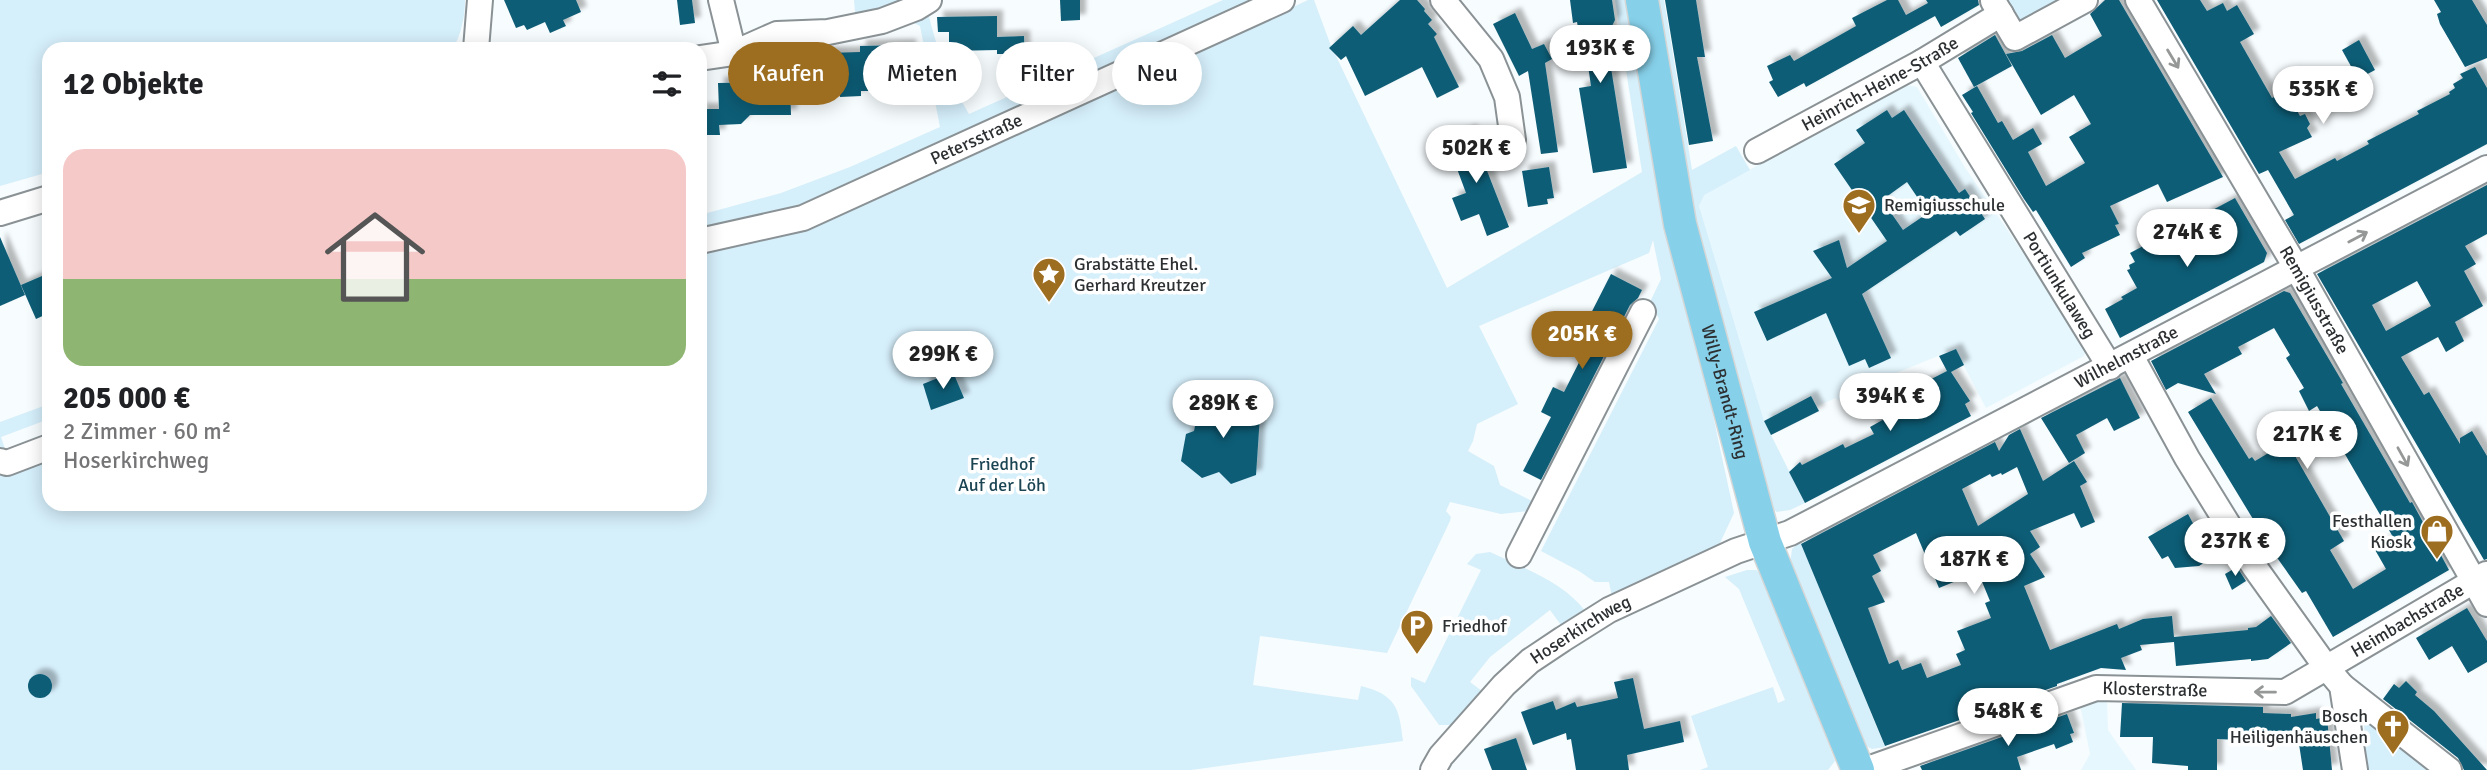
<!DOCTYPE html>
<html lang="de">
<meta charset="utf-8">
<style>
:root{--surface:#fff;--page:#f6f6f6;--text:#202124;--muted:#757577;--accent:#9d6e20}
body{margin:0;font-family:Signika,sans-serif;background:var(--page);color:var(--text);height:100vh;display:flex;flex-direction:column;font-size:26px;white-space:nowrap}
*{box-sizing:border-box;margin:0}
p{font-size:23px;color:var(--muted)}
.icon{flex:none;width:38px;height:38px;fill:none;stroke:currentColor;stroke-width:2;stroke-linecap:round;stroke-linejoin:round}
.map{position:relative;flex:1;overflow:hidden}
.panel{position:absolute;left:42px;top:42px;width:665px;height:469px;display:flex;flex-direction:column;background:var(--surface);border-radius:21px;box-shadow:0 4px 18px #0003}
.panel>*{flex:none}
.banner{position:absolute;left:728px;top:42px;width:665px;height:63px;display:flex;gap:14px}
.price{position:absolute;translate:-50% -60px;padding:0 16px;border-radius:24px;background:#fff;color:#222;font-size:23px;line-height:46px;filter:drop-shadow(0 2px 4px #0008)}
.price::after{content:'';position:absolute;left:50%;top:42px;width:21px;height:16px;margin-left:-10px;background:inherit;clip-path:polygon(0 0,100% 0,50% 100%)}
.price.active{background:var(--accent);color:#fff}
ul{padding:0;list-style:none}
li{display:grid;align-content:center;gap:14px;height:371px;padding:0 21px}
li span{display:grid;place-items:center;height:217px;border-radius:21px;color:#555}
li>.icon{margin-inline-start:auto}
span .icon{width:126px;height:126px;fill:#fffc;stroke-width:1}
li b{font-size:30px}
h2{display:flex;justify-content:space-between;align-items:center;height:84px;padding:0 21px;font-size:30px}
.tag{padding:0 24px;border-radius:32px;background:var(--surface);box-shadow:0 4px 18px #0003;font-size:24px;line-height:63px}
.tag.active{background:var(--accent);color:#fff}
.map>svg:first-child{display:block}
.built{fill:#e6f7fe}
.green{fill:#d5effb}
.building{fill:#0f5d76;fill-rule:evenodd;filter:url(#shadow)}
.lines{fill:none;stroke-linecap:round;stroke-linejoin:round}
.minor-casing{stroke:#8a9295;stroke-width:28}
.major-casing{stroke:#d5d6d6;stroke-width:35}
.minor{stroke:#fff;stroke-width:24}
.major{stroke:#86d0e9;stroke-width:32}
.oneway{stroke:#969898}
.labels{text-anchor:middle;stroke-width:7;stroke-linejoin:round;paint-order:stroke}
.street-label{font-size:18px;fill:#2d3032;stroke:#fff}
.poi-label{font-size:18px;fill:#2d3032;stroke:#fff;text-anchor:start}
.park-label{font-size:18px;fill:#1c4554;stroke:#fff}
</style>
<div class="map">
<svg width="2487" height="770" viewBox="0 0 2487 770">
<defs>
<filter id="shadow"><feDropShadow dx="6" dy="-6" stdDeviation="2" flood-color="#0004"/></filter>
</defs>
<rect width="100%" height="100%" fill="#f7fcfe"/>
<!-- built -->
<g class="built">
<polygon points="1906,85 1917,87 1966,169 2087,347 2084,356 1986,408 1955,349 1877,381 1838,401 1836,398 1817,406 1811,395 1764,421 1699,206 1703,195"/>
<polygon points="2096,701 2107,701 2108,730 2136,770 2081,770 2090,754 2080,705"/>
</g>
<!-- green -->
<g class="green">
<path d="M0,0h465c0,17 -4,34 -12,49h-404v123l-49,14z"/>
<polygon points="854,0 911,0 856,22"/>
<path d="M1223,0h35l-457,204 -101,26v-15l81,-22 69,-26 90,-40 -20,-101 -12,-6 20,-8c8,36 22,70 41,102z"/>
<path d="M1308,0h6l17,46 -2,2 7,8 111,232 195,-116 -27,-172h12l34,174 73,339 -15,32 -107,52 -3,-15h-14l-16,-11 -38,-20 118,-232 -9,-17 11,-23 -8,-39 -4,13 -170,73 39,78 -41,20 -4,17 -5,10 26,15 6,19 34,17 -5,9 -28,3 -51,-12 -4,9 5,6 -1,4 -63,132 -127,-17 -7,49 105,15 3,-14c35,9 38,21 42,55l-212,29h-1191v-297l49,-18v49h651v-251l128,-36 350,-155z"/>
<polygon points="1651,0 1664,0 1692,170 1736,146 1750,170 1704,195 1699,206 1764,421 1805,503 1790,510 1777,512 1767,505 1689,224"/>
<polygon points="2002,0 2068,0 2017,28"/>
<polygon points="49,404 49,419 1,437 7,455 0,455 0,422"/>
<polygon points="1800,541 1885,747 1872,749 1860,743 1790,565 1792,549"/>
<path d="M1490,552c33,16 74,30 96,60l-25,13 -11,-15 -60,47 -20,25 12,9 -28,34h-15l-28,-39v-9l14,6 56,-113 -14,-6 9,-10z"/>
<polygon points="1747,570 1756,570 1763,575 1835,761 1828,770 1700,770 1708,767 1691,716 1773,687 1778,703 1785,700 1739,589 1725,577"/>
<polygon points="2364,724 2371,725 2434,770 2367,770"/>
</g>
<!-- building -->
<g class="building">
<polygon points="504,0 576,0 581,12 563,20 566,26 550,33 545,22 527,30 524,25 516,28"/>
<polygon points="677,0 692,0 695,23 680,25"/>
<polygon points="1060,0 1080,0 1080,20 1061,21"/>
<polygon points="1400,0 1417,0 1425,9 1424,11 1432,20 1428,24 1437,34 1434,37 1459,87 1437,98 1422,67 1365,96 1346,56 1341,60 1329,48 1353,26 1361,35"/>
<polygon points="1570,0 1612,0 1615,20 1611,28 1614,47 1608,49 1627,168 1593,173 1579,88 1591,86 1584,38 1580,39 1577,22 1573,23"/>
<polygon points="1665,0 1696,0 1705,57 1697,57 1713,141 1689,145"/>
<polygon points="1887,0 1898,0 1906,15 1928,3 1926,0 1978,0 1979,5 1941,27 1935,16 1806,87 1804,83 1778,97 1769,82 1773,80 1767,66 1790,55 1794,61 1856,26 1852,18"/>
<polygon points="2105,0 2119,0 2223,177 2167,202 2158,184 2110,206 2119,224 2115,225 2120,235 2082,253 2085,258 2071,267 2036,210 2033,212 2024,199 1971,113 1973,112 1962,95 1977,86 1998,123 2002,121 2013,140 2033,128 2042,144 2028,152 2046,186 2085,163 2069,137 2091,124 2074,95 2041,115 2006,54 2022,51 2052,35 2065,58 2102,36 2090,14"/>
<polygon points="2157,0 2200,0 2207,11 2223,3 2227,11 2237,5 2254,34 2240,42 2272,98 2286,91 2300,116 2305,114 2310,124 2307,128 2312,137 2279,152 2295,179 2335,158 2337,161 2369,144 2367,141 2419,114 2417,111 2450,94 2449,92 2455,88 2453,84 2463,78 2460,74 2475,67 2487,88 2487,144 2299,244 2285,220 2294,215 2268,170 2259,174"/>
<polygon points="2434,0 2472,0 2487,25 2487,58 2465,67 2440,24 2437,14 2441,12"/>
<polygon points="1515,13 1532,49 1544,44 1552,59 1545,63 1558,152 1541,154 1528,71 1519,76 1493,24"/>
<polygon points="997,16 997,37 1024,36 1025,66 1007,66 1007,54 997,54 997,50 949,51 949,32 938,32 937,17"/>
<polygon points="1995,35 2012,66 1974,87 1958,58"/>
<polygon points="2359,40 2375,70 2358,79 2342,50"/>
<polygon points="910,45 911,64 922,64 922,83 876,84 876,91 861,91 861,96 840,97 839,91 792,93 791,54 860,52 860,46"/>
<polygon points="790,82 791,115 750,115 741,124 719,125 720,135 700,135 700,109 719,109 718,83"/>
<path d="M1887,110l5,8 12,-8 55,83 6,-4 20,30 -25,17 -4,-5 -94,63 29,64 -22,10 -4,-9 -16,7 -23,-53 -59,28 -13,-29 78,-34 -19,-27 26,-11 8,28 40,-27 -53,-77 31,-21 -9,-13zM1907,182l21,31 -25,17 -21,-30z"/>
<polygon points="1471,130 1509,227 1487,236 1479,214 1461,221 1452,198 1466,193 1446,139"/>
<polygon points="1549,167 1554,198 1547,199 1548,204 1528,207 1522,171"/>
<path d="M2487,185v49l-22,12 11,18 -12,7 19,35 -28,16 9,19 -18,11 -8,-15 -37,20 23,38 5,-3 31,52v-6l12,-7 15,25v103l-3,1 -167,-286zM2417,281l14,25 -45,25 -14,-26z"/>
<polygon points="2235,198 2267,253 2264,262 2120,338 2105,309 2123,299 2121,297 2137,288 2127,270 2130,269 2129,265 2135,262 2130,253 2162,236 2170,251 2213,228 2205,214"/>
<polygon points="0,237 25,295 0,306"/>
<polygon points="49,273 49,313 36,319 21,285"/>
<polygon points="1611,274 1642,290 1638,298 1630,305 1541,480 1523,471 1551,417 1541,412 1553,387 1564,392 1594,333 1584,327"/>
<polygon points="2284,291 2290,293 2343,383 2341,384 2410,503 2412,502 2449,570 2333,637 2306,591 2302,593 2273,552 2188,412 2211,398 2249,459 2252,457 2255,461 2287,442 2344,541 2330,550 2353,589 2386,569 2374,548 2393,537 2317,406 2309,411 2299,391 2304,388 2286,358 2290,355 2274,328 2238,347 2242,354 2204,374 2216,394 2178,383 2166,390 2151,361"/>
<polygon points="1956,349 1964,365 1951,372 1970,401 1965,404 1971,416 1805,503 1789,472 1800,462 1802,465 1843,444 1845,448 1874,434 1870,427 1904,408 1898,396 1947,371 1939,356"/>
<polygon points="953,372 964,398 931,410 923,384"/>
<polygon points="2120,378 2140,418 2114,431 2107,418 2076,435 2085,453 2069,463 2041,418"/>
<polygon points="1225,392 1260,415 1256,475 1231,484 1219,472 1202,478 1181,461 1186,434 1194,431 1200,401"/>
<polygon points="1811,396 1819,411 1771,435 1764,421"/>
<path d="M2020,429l23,52 31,-20 13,21 -7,4 15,36 -14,6 -7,-15 -44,18 10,16 -10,7 15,23 -21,9 26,64 67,-26 2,5 24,-10 29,-3 2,21 74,-7v-2l8,-1 15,-11 20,27 -23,16 -17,2v-2l-75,7 -2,-24 -34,3 2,5 -21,8 5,12 -25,-2 -44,16v2l-172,60 -84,-202 194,-102 4,9 10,-16zM2017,467l11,27 -50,32 -16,-37 28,-15 2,3 9,-4 1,2zM1916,533l23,55 39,-16 12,29 -5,2 6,15 -34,13 8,19 -9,4 5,11 -34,13 -6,-15 -19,7 -4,-10 -9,4 -21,-56 17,-6 -13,-26 9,-5 -8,-16z"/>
<polygon points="2188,514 2196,529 2200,527 2216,555 2199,566 2175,568 2168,556 2162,559 2148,537"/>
<polygon points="2237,567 2246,581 2232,590 2225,574"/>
<polygon points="2467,608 2487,641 2487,662 2468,673 2452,646 2429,660 2416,638"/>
<circle cx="40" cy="686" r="12"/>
<polygon points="1633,678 1644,729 1680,721 1684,742 1627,755 1629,770 1576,770 1571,739 1567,740 1566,733 1533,745 1521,712 1553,701 1556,710 1575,702 1577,707 1618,698 1614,682"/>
<polygon points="2406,681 2417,692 2415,695 2434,711 2487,770 2464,770 2458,758 2383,699 2394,684 2399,688"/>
<polygon points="2122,703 2263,707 2263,713 2291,714 2291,717 2316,713 2316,719 2327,717 2332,770 2303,770 2297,731 2262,731 2261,741 2217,739 2217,770 2188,770 2188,766 2152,763 2153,737 2120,737"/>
<polygon points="2067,714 2074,733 2070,734 2073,742 2056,749 2054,744 2017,757 2021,770 1922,770 1920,766"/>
<polygon points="1516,738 1527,770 1492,770 1484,749"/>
</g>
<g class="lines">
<defs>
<g id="minor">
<polyline points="721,0 734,53"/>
<polyline points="1443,0 1491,59 1507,97 1513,140"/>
<path id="s1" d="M2138,0l159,269 190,335"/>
<polyline points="1993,1 2015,38 2085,0"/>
<polyline points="476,49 480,0"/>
<polyline points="700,58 734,53 777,34 828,32 882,21 916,8 929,0"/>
<path id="s2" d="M1922,62l188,305"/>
<path id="s3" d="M1757,151l165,-89 79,-48"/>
<polyline points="0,213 49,198"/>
<path id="s4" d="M700,241l103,-23 479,-218"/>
<polyline points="2131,356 2187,458 2253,565 2326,667 2342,686 2355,770"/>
<polyline points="0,461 7,463 49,447"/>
<polyline points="1519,555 1643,312"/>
<polyline points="2342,686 2449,770"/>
<path id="s5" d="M1433,770l8,-14 63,-71 26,-24 33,-22 46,-29 127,-59 54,-18 697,-365"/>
<path id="s6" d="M1865,770l231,-82 189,4 201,-118"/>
</g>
<g id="major">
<path id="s7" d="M1642,0l38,224 85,318 93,228"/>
</g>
</defs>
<!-- minor casing -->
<use href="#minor" class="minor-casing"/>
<!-- major casing -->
<use href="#major" class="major-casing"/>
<!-- minor -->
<use href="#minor" class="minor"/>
<!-- major -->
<use href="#major" class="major"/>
</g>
<!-- one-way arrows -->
<defs><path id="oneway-shaft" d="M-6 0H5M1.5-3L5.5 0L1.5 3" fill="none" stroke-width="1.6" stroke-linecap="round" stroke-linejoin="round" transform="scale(1.75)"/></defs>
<g class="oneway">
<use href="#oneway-shaft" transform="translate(2173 59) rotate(59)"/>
<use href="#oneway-shaft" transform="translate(2358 237) rotate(-28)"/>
<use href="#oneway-shaft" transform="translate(2403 457) rotate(61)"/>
<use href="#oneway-shaft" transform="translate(2265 692) rotate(-179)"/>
</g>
<!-- icons -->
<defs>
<symbol id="school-pin" viewBox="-11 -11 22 30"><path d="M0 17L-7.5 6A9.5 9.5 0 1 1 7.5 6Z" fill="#9d6e20" stroke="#fff"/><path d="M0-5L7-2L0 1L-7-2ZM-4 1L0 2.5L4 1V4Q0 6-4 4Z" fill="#fff"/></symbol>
<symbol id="sight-pin" viewBox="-11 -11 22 30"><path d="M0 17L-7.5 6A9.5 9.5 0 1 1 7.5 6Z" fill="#9d6e20" stroke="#fff"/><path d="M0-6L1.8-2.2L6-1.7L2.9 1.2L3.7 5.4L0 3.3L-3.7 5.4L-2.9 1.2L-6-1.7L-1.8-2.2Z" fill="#fff"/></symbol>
<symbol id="shop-pin" viewBox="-11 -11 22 30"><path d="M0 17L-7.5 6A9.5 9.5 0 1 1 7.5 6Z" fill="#9d6e20" stroke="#fff"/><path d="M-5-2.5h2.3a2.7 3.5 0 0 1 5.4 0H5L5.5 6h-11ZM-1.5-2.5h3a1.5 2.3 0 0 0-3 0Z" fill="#fff"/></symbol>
<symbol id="parking-pin" viewBox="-11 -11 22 30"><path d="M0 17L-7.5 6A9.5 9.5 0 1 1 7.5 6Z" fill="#9d6e20" stroke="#fff"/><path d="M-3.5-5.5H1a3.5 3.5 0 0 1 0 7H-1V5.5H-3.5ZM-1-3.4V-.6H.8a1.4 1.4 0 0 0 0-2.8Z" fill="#fff"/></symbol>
<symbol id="church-pin" viewBox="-11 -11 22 30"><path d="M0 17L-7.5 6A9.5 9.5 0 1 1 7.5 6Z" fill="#9d6e20" stroke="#fff"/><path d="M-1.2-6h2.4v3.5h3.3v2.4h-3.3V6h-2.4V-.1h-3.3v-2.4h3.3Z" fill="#fff"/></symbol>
</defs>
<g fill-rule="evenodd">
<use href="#school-pin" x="1840" y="186" width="38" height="52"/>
<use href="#sight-pin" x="1030" y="255" width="38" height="52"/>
<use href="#shop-pin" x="2418" y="512" width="38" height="52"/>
<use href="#parking-pin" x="1398" y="607" width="38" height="52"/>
<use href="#church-pin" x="2374" y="707" width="38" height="52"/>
</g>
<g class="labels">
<!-- street labels -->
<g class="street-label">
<text dy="6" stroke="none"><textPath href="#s3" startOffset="140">Heinrich-Heine-Straße</textPath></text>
<text dy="6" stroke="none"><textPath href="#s4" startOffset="296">Petersstraße</textPath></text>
<text dy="6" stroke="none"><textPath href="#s2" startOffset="262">Portiunkulaweg</textPath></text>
<text dy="6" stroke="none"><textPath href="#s1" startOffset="348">Remigiusstraße</textPath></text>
<text dy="6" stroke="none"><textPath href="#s5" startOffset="817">Wilhelmstraße</textPath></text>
<text dy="6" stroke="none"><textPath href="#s7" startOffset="401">Willy-Brandt-Ring</textPath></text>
<text dy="6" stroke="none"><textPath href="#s6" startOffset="576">Heimbachstraße</textPath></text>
<text dy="6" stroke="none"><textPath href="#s5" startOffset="206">Hoserkirchweg</textPath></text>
<text dy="6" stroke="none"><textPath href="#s6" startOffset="304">Klosterstraße</textPath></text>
</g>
<!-- poi labels -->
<g class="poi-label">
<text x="1884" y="211">Remigiusschule</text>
<text x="1074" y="270">Grabstätte Ehel.<tspan x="1074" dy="21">Gerhard Kreutzer</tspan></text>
<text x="2412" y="527" text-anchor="end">Festhallen<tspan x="2412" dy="21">Kiosk</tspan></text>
<text x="1442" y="632">Friedhof</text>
<text x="2368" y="722" text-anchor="end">Bosch<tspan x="2368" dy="21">Heiligenhäuschen</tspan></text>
</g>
<!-- park labels -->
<g class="park-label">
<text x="1002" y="470">Friedhof<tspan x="1002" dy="21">Auf der Löh</tspan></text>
</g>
</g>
</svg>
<b class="price" style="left:1600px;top:85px">193K €</b>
<b class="price" style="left:2323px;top:126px">535K €</b>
<b class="price" style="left:1476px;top:185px">502K €</b>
<b class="price" style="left:2187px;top:269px">274K €</b>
<b class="price active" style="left:1582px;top:371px">205K €</b>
<b class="price" style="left:943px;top:391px">299K €</b>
<b class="price" style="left:1890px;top:433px">394K €</b>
<b class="price" style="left:1223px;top:440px">289K €</b>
<b class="price" style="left:2307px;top:471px">217K €</b>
<b class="price" style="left:2235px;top:578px">237K €</b>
<b class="price" style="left:1974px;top:596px">187K €</b>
<b class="price" style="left:2008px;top:748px">548K €</b>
<div class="banner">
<a class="tag active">Kaufen</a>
<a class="tag">Mieten</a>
<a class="tag">Filter</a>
<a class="tag">Neu</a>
</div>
<section class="panel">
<h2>12 Objekte<svg class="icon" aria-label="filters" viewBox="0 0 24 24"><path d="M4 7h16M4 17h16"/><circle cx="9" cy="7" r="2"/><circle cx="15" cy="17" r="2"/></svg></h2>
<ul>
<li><span style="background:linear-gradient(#f6c9c9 60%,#8fb573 0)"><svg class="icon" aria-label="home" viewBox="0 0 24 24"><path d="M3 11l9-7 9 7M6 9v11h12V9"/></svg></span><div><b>205 000 €</b><p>2 Zimmer · 60 m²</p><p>Hoserkirchweg</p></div></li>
</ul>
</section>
</div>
